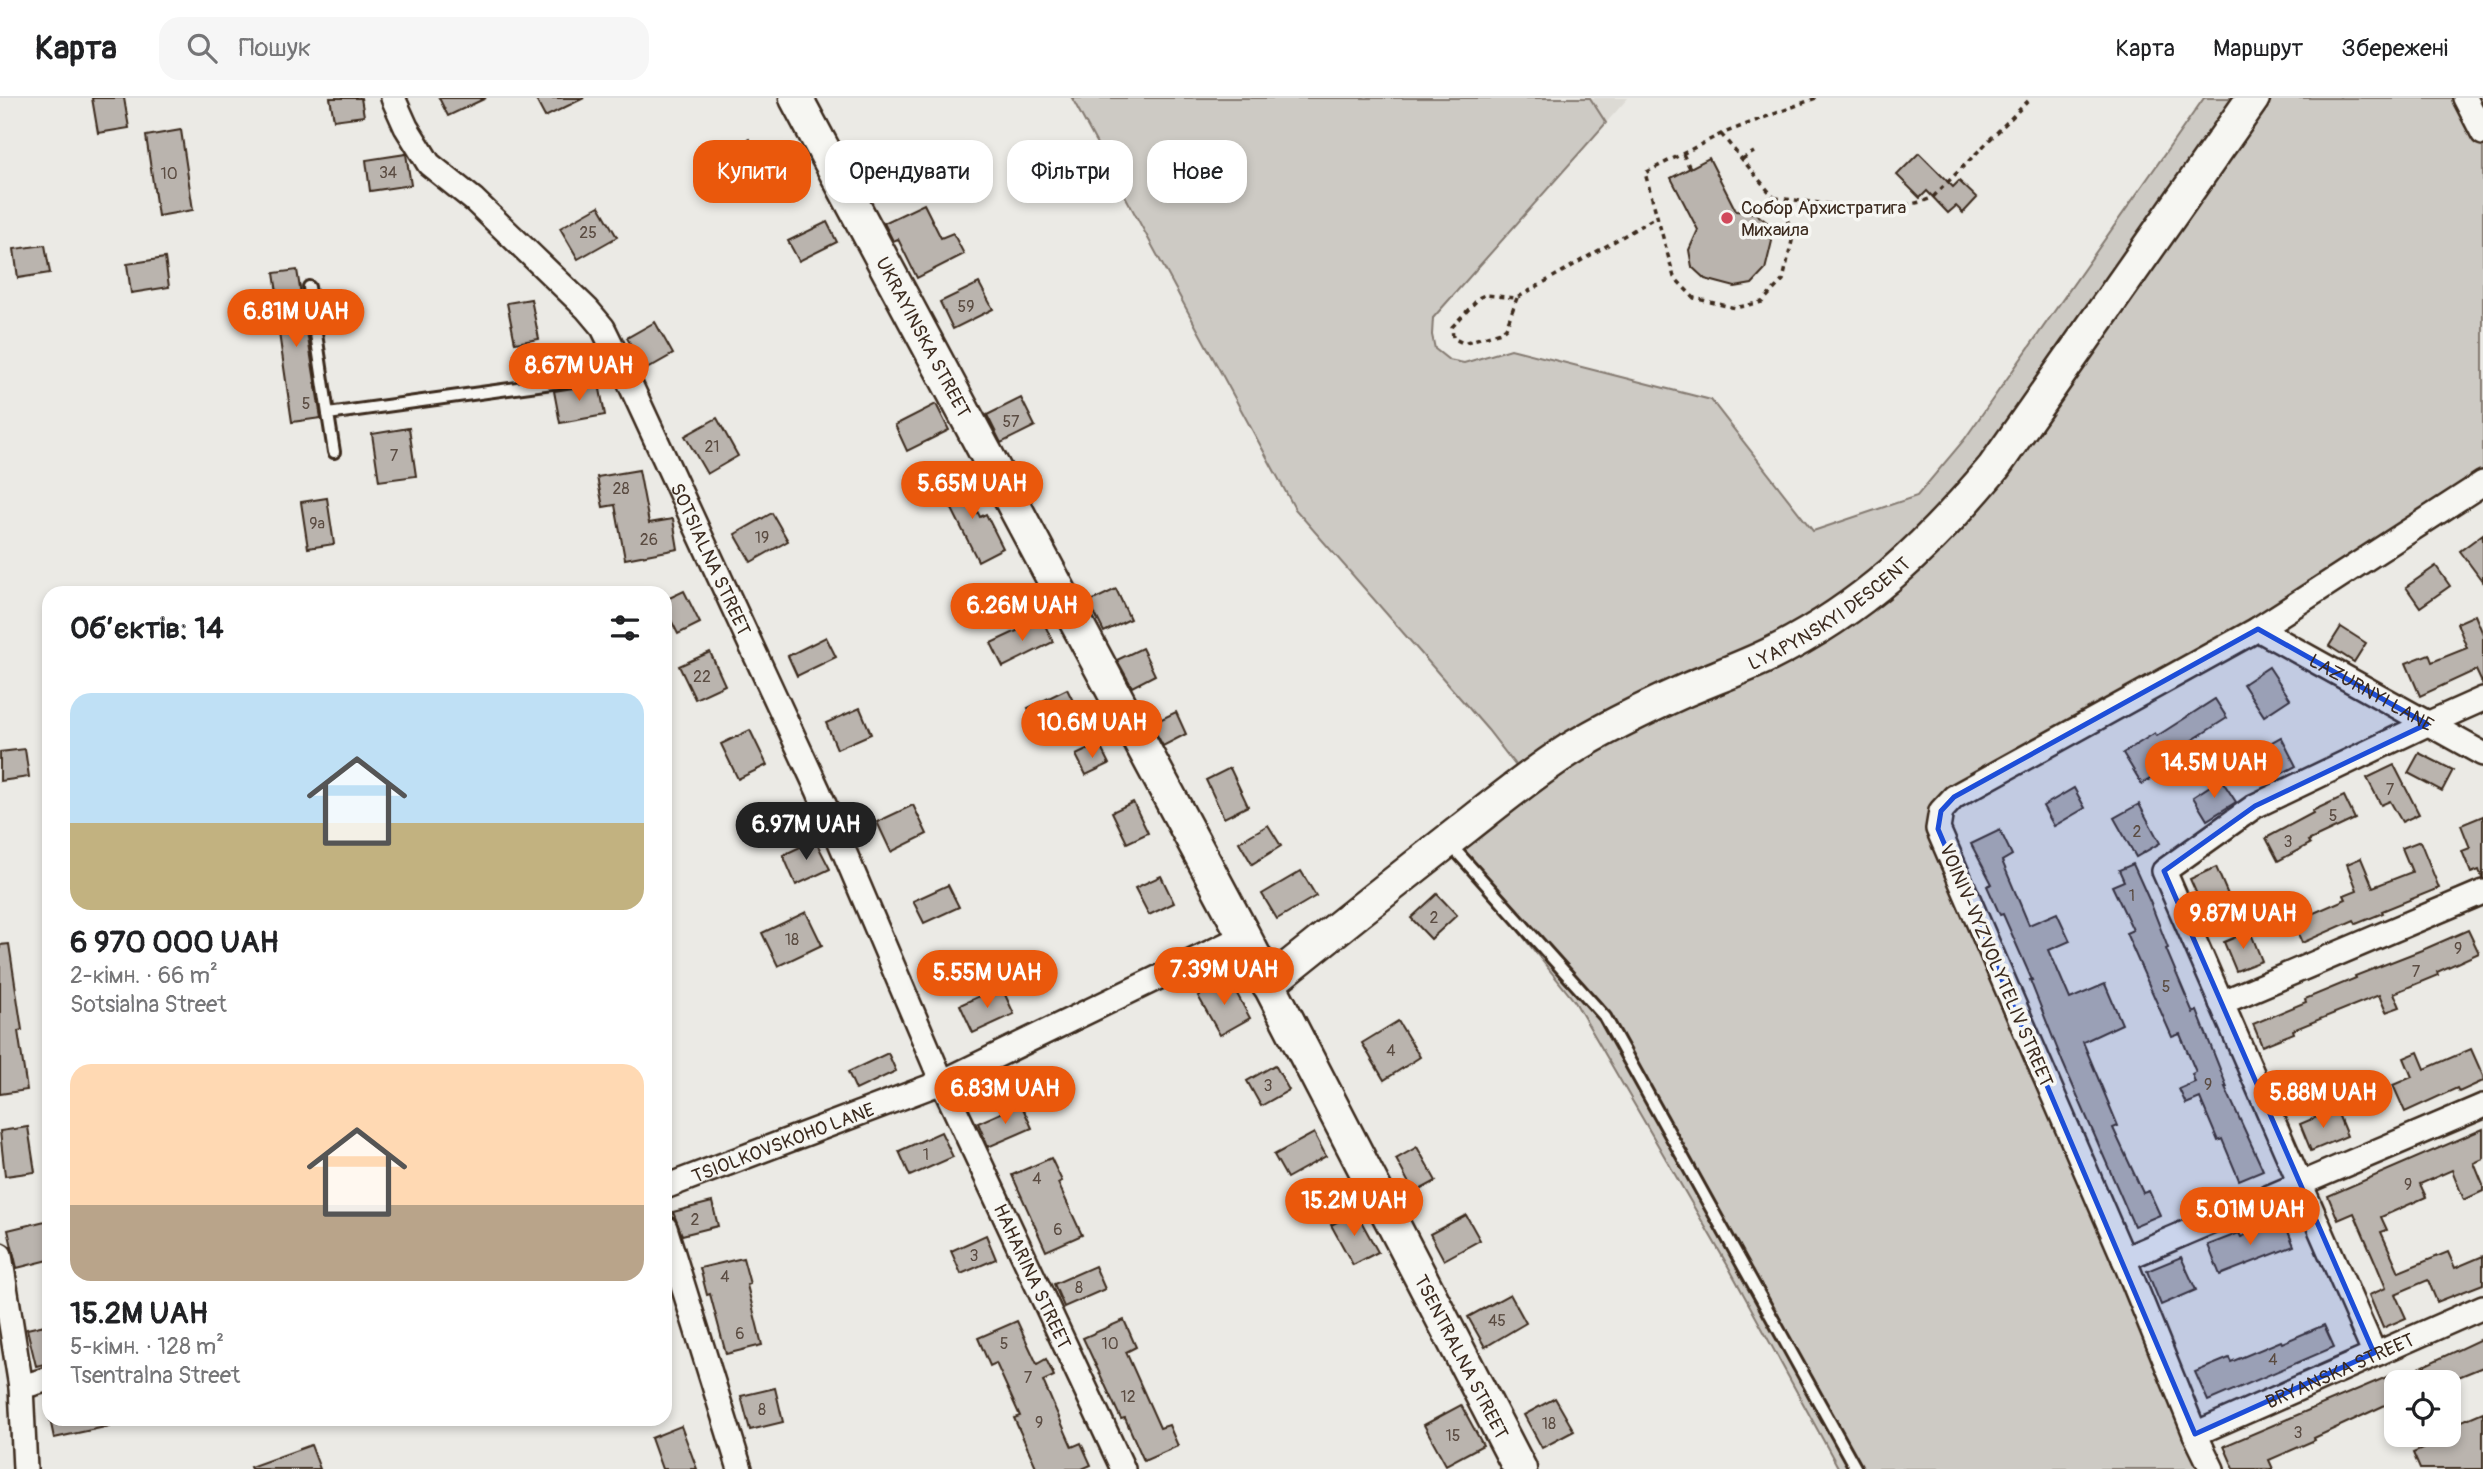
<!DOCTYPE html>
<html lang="uk">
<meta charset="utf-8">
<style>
:root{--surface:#fff;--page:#f6f6f6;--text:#202124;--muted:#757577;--line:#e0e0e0;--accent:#ea580c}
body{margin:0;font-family:Pangolin,sans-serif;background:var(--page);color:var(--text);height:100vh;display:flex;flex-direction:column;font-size:26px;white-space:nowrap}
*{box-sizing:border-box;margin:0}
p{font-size:23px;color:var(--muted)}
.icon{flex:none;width:38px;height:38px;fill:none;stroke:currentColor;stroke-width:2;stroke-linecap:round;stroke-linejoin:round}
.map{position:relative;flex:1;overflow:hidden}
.details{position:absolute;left:42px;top:488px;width:630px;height:840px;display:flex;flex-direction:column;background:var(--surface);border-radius:21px;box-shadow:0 4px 10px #0003}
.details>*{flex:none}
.banner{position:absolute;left:693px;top:42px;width:665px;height:63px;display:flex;gap:14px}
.fabs{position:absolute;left:2384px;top:1272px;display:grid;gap:14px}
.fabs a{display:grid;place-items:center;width:77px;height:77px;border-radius:14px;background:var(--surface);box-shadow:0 4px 10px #0003;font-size:35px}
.price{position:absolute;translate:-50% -60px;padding:0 16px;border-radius:24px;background:var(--accent);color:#fff;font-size:23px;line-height:46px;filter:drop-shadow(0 2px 4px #0008)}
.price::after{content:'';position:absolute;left:50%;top:42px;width:21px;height:16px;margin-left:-10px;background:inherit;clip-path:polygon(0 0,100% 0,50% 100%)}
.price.selected{background:#222;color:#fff}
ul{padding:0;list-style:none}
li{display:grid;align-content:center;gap:14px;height:371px;padding:0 28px}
li span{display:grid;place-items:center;height:217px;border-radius:21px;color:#555}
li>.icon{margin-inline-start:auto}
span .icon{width:126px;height:126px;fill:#fffc;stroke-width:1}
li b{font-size:30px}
h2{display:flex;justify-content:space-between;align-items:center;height:84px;padding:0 28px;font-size:30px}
.tag{padding:0 24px;border-radius:21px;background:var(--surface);box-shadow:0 4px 10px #0003;font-size:24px;line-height:63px}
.tag.selected{background:var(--accent);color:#fff}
header{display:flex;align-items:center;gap:42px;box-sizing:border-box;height:98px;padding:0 35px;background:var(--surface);border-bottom:2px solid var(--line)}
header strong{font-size:33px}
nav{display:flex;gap:38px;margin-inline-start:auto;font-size:24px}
.search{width:490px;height:63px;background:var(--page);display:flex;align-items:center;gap:18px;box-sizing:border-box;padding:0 24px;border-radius:21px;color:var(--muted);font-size:26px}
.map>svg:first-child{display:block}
.built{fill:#dcdad4}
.green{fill:#cdcac4;stroke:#847a71;stroke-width:2}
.building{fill:#bab4ae;stroke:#3b2a1e;stroke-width:2}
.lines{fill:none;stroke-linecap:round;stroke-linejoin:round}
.lane-casing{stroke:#3b2a1e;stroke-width:16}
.street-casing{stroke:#3b2a1e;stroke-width:28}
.secondary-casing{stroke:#3b2a1e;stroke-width:37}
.path{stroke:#3b2a1e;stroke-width:3.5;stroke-dasharray:5 5;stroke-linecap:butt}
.lane{stroke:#f6f6f2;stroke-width:10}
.street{stroke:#f6f6f2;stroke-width:23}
.secondary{stroke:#f6f6f2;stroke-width:32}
.marked{fill:#1d4ed8;fill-opacity:0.2;stroke:#1d4ed8;stroke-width:5;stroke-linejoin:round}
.poi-dot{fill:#d1495b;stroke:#f6f6f2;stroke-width:2.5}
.labels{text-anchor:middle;stroke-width:7;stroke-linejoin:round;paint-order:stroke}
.number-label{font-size:16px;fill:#5b4c42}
.poi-label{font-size:19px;fill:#3b2a1e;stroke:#f6f6f2;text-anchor:start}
.street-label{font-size:19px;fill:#3b2a1e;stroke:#f6f6f2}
</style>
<header>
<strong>Карта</strong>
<div class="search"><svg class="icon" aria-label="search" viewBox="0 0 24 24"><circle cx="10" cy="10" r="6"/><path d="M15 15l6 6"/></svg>Пошук</div>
<nav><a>Карта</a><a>Маршрут</a><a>Збережені</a></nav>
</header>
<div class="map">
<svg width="2483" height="1371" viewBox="0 0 2483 1371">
<rect width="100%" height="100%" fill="#ebeae5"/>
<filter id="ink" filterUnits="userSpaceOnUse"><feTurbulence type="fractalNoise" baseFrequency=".0143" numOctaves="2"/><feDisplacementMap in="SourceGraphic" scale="14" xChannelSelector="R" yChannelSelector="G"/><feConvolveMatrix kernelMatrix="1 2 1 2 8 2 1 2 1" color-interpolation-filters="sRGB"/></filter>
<g filter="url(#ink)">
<!-- built -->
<polygon class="built" points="1590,0 1628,0 1606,25"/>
<!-- green -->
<polygon class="green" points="1072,0 1590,0 1606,25 1433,220 1432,237 1435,251 1449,262 1464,265 1511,251 1711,302 1813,433 1917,398 1964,342 2204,0 2466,0 2483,35 2483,385 1941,713 2212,1371 1839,1371 1728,1168 1575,904 1447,743 1526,681 1488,632 1295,411"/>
<!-- building -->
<g class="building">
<polygon points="92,0 124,0 129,30 98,35"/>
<polygon points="330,0 361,0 364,18 334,22"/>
<polygon points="439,0 486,0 448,18"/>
<polygon points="535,0 584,0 545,19"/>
<polygon points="181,32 193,112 158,118 146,38"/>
<polygon points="749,41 762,67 728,83 715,58"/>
<polygon points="899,50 907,66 880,79 872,63"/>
<polygon points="1919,55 1953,89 1959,83 1977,100 1963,115 1956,108 1948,115 1927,93 1920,100 1897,77"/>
<polygon points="406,56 411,87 370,93 366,62"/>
<polygon points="1709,60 1736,113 1755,115 1768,125 1772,143 1765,172 1752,186 1735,189 1705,181 1692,169 1689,152 1698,132 1671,80"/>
<polygon points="924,106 941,140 953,135 964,156 917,180 898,141 893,143 884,125"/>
<polygon points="599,108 617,139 578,161 560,130"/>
<polygon points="827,124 837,144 799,163 788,143"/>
<polygon points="45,147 50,175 18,180 14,151"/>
<polygon points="165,160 169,189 131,195 127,166"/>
<polygon points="297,172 321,320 292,324 279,235 283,234 274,175"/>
<polygon points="979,185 993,211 953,231 940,204"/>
<polygon points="531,201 539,241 515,245 507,205"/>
<polygon points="655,224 673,256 645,272 627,240"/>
<polygon points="599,286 605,317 560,325 554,293"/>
<polygon points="1021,300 1035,328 1001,345 987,317"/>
<polygon points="936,306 949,332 907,353 895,327"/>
<polygon points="717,320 738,358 707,376 685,338"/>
<polygon points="409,330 416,378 379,383 372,336"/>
<polygon points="639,372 649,425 673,421 678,451 625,461 615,407 603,409 597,379"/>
<polygon points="961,379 980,419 986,416 1003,450 978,463 941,389"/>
<polygon points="327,400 334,446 308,450 301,404"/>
<polygon points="772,415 788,443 751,464 735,436"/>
<polygon points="2483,436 2483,484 2460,453"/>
<polygon points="2436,468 2450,488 2420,509 2406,489"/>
<polygon points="1116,491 1130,521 1104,534 1089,504"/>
<polygon points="684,493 700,525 678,536 665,510 665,502"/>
<polygon points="2475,517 2483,536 2483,587 2476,572 2420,598 2406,565 2429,556 2432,564 2467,550 2457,525"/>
<polygon points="1042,521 1053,544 1003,569 991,545"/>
<polygon points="2341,529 2366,545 2354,564 2329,548"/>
<polygon points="826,539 836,559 797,578 788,558"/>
<polygon points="1142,550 1155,577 1132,589 1117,562"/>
<polygon points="710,554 725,587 695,601 679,568"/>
<polygon points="2269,569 2290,601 2264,618 2243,586"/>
<polygon points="1067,591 1080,617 1041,636 1028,610"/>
<polygon points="2215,601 2227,620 2169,657 2174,666 2142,686 2123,655 2155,635 2157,638"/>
<polygon points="860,610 871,636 837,651 826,625"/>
<polygon points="1176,614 1186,636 1163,648 1151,626"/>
<polygon points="750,632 767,667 738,681 721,646"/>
<polygon points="2281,639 2296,668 2264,685 2249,657"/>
<polygon points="1099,646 1109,666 1086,677 1076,657"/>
<polygon points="25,651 29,679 0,683 0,654"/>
<polygon points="2419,655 2453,672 2442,693 2408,675"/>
<polygon points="2394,667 2419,716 2402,724 2390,703 2381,707 2367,680"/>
<polygon points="1230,670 1248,708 1224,720 1206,682"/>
<polygon points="2221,681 2236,704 2207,722 2193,699"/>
<polygon points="2074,690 2085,710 2054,728 2043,708"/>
<polygon points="2344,698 2355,721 2308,743 2310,746 2278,763 2266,740 2313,715 2312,713"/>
<polygon points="1133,704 1148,735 1127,745 1112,714"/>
<polygon points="2139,706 2160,745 2136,759 2114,720"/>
<polygon points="913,707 927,736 891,754 877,724"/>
<polygon points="2483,718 2483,780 2482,780 2479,772 2471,775 2462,753 2470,750 2461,727"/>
<polygon points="1268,727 1281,748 1252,766 1239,744"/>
<polygon points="2000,732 2012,757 2002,763 2029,827 2057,815 2070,843 2049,852 2070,901 2105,886 2122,926 2083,944 2118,1028 2113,1030 2143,1095 2149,1093 2160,1117 2134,1128 2063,965 2030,882 2032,882 2003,816 2000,817 1987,788 1992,786 1971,746"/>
<polygon points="815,742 830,771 796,787 783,757"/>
<polygon points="2420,743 2439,790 2382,813 2383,815 2356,826 2354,822 2302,845 2293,824 2346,801 2344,797 2357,792 2347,766 2361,760 2373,789 2412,774 2402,750"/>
<polygon points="2133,766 2151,806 2168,850 2166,851 2193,915 2197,913 2227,989 2225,989 2263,1072 2239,1082 2222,1041 2218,1043 2200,1000 2186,1006 2179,991 2195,984 2192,976 2196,974 2180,936 2172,939 2126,835 2133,832 2112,788 2124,783 2119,772"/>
<polygon points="2216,769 2229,799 2203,810 2190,781"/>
<polygon points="1301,773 1316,798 1277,821 1262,796"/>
<polygon points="1161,778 1174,805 1149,817 1135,790"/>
<polygon points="948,787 959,809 924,825 913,803"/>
<polygon points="1437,796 1457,817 1431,841 1411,820"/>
<polygon points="806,814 822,847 778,868 762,835"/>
<polygon points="2468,832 2479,855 2437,874 2438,877 2394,895 2400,909 2386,914 2379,897 2293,932 2294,935 2262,948 2253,926 2306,904 2305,901 2356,880 2355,878 2427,850"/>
<polygon points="2250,833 2262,863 2236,873 2224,844"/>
<polygon points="9,846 22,932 18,933 27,992 0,996 0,847"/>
<polygon points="1229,881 1250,920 1220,937 1198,898"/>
<polygon points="1001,888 1014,916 973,935 960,907"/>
<polygon points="1398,923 1420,959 1384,982 1362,945"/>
<polygon points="2471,951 2483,978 2483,983 2459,994 2457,990 2405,1014 2393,987 2412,979 2404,960 2418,954 2425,971"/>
<polygon points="888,955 896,973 856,992 848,974"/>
<polygon points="1275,967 1289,992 1261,1008 1247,983"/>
<polygon points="1021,1006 1032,1030 988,1049 978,1025"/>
<polygon points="2336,1011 2347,1038 2311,1053 2300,1026"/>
<polygon points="28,1029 35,1074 5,1078 0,1033"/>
<polygon points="2483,1031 2483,1061 2474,1065 2483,1087 2483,1093 2464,1102 2452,1072 2420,1086 2426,1099 2381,1119 2387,1132 2381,1134 2399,1174 2448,1154 2455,1170 2483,1158 2483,1186 2437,1204 2428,1182 2395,1196 2406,1220 2383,1230 2369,1197 2386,1190 2376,1166 2354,1115 2338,1122 2328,1098"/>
<polygon points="941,1034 953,1059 910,1078 899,1053"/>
<polygon points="1314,1035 1326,1058 1287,1080 1274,1057"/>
<polygon points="1417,1049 1436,1083 1414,1095 1396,1061"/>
<polygon points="1051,1060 1062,1083 1058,1085 1082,1137 1046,1153 1012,1077"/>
<polygon points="712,1104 718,1128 682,1137 673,1114"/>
<polygon points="1356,1114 1378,1154 1353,1167 1331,1127"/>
<polygon points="1466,1117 1480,1142 1444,1162 1430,1136"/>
<polygon points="2283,1121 2294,1148 2220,1177 2208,1147 2239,1135 2241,1139"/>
<polygon points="49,1122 49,1162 17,1170 8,1132"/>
<polygon points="986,1137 996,1161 961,1176 951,1153"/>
<polygon points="2181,1159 2196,1192 2161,1207 2147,1173"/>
<polygon points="743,1160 750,1186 747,1187 762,1247 726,1256 710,1196 707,1197 700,1170"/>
<polygon points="1095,1168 1105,1191 1064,1209 1054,1186"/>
<polygon points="1510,1196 1526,1225 1485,1249 1468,1219"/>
<polygon points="1124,1222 1136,1249 1126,1254 1160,1330 1169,1327 1178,1348 1144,1363 1125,1320 1121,1321 1083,1240"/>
<polygon points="1017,1223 1037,1266 1046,1261 1054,1278 1043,1283 1072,1349 1081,1345 1091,1367 1082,1371 1037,1371 1014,1320 1020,1318 996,1265 990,1268 978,1240"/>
<polygon points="49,1226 49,1265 36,1268 27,1231"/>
<polygon points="2324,1227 2334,1249 2208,1303 2195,1274 2229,1260 2231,1264 2281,1243 2282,1245"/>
<polygon points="2483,1240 2483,1269 2446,1284 2396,1284 2396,1302 2314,1340 2315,1342 2269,1362 2273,1371 2234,1371 2224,1348 2396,1275 2396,1281"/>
<polygon points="775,1290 783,1324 750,1332 741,1298"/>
<polygon points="1555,1300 1574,1333 1542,1350 1524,1317"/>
<polygon points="1461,1307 1483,1347 1446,1367 1424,1327"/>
<polygon points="2483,1314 2483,1371 2420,1371 2413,1355 2454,1337 2450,1328"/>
<polygon points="50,1321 109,1321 110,1328 54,1340"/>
<polygon points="681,1328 697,1371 662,1371 651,1340"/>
<polygon points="311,1347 320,1371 251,1371 250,1369"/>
</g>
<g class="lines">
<defs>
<g id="lane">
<polyline points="309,189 328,316"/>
<polyline points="334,354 328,316 625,275"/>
<polyline points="1449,745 1605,919 1856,1371"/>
</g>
<g id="street">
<path id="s1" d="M393,0l13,29 23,37 45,36 113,109 16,19 22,45 193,417 124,292 181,387"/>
<polyline points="2465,0 2483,35"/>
<path id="s2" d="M2258,531l225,125"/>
<polyline points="2221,905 2483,794"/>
<path id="s3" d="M665,1089l277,-105 302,-146"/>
<polyline points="665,1130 740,1371"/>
<polyline points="0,1157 21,1289 25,1371"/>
<polyline points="2124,1161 2483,1008"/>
<polyline points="2374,1255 2164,773 2255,708 2427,626 2483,601"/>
<polyline points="21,1289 49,1281"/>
<path id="s4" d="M2195,1336l288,-127"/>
<polyline points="2212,1371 2195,1336 2124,1161 1938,731 1941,713 1954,699 2258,531 2483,385"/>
</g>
<g id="secondary">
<path id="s5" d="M796,0l448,838 276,533"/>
<path id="s6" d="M1268,886c66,-53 132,-106 199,-158 33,-26 66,-53 102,-76 37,-23 77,-42 117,-60 28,-12 56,-22 83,-35 94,-46 159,-109 225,-188l259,-369"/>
</g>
</defs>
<!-- lane casing -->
<use href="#lane" class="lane-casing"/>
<!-- street casing -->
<use href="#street" class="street-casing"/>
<!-- secondary casing -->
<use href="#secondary" class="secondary-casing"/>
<!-- path -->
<g class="path">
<polyline points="1721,36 1786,114 1792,143 1783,182 1762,204 1735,210 1694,200 1674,179 1645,75 1721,36 1816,0"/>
<polyline points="1683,56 1690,70"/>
<polyline points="1742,61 1754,54"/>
<path d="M1775,100c47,4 113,18 157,0l99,-100"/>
<polyline points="1517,200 1506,230 1501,234 1463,245 1453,240 1452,229 1480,199 1485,197 1517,200 1656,119"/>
</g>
<!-- lane -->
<use href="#lane" class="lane"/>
<!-- street -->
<use href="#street" class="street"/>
<!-- secondary -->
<use href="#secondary" class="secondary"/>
</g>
</g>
<!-- marked area -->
<path class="marked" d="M2258,531l169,95 -172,82 -91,65 210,482 -179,81 -257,-605 3,-18 13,-14z"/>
<!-- markers -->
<circle class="poi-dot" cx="1727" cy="120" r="7"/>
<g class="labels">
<!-- number labels -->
<g class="number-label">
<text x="388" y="80">34</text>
<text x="169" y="81">10</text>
<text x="588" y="140">25</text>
<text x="966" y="214">59</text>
<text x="306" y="311">5</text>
<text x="1011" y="329">57</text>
<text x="712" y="354">21</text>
<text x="394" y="363">7</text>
<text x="621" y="396">28</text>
<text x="317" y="431">9а</text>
<text x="762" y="445">19</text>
<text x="649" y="447">26</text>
<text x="702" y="584">22</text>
<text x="2390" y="697">7</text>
<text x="2333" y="723">5</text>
<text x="2137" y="739">2</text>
<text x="2288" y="749">3</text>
<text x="2132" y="803">1</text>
<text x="1434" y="825">2</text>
<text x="792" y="847">18</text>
<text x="2458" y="856">9</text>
<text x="2416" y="879">7</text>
<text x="2166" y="894">5</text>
<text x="1391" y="958">4</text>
<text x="2208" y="992">9</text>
<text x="1268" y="993">3</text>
<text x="926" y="1062">1</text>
<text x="1037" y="1086">4</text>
<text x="2408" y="1092">9</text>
<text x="695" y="1127">2</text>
<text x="1058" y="1137">6</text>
<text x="974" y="1163">3</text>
<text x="725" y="1184">4</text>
<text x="1079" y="1195">8</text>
<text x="1497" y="1228">45</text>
<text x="740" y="1241">6</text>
<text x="1004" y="1251">5</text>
<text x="1110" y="1251">10</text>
<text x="2273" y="1267">4</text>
<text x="1028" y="1285">7</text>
<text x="1128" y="1304">12</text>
<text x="762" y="1317">8</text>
<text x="1039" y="1330">9</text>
<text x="1549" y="1331">18</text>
<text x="2298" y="1340">3</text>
<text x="1453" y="1343">15</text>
</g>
<!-- poi labels -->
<g class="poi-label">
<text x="1741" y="116">Собор Архистратига<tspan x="1741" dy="22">Михаила</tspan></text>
</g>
<!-- street labels -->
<g class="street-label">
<text dy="7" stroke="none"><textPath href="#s5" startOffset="271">UKRAYINSKA STREET</textPath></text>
<text dy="7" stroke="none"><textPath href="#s1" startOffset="570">SOTSIALNA STREET</textPath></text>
<text dy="7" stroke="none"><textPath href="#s6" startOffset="676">LYAPYNSKYI DESCENT</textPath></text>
<text dy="7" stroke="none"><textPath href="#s2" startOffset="130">LAZURNYI LANE</textPath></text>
<text transform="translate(1997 867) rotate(67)" y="7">VOINIV-VYZVOLYTELIV STREET</text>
<text dy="7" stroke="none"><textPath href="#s3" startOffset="126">TSIOLKOVSKOHO LANE</textPath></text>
<text dy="7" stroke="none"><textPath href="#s1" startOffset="1356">HAHARINA STREET</textPath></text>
<text dy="7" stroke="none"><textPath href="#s5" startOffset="1424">TSENTRALNA STREET</textPath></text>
<text dy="7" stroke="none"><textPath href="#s4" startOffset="158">BRYANSKA STREET</textPath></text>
</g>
</g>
</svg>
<div class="fabs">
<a><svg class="icon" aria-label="locate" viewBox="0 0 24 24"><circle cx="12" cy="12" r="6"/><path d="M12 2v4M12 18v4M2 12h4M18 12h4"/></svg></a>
</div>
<b class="price" style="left:296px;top:251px">6.81M UAH</b>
<b class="price" style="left:579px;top:305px">8.67M UAH</b>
<b class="price" style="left:972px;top:423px">5.65M UAH</b>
<b class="price" style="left:1022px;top:545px">6.26M UAH</b>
<b class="price" style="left:1092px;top:662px">10.6M UAH</b>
<b class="price" style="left:2214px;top:702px">14.5M UAH</b>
<b class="price selected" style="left:806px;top:764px">6.97M UAH</b>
<b class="price" style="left:2243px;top:853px">9.87M UAH</b>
<b class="price" style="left:1224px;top:909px">7.39M UAH</b>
<b class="price" style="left:987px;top:912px">5.55M UAH</b>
<b class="price" style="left:1005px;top:1028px">6.83M UAH</b>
<b class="price" style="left:2323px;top:1032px">5.88M UAH</b>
<b class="price" style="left:1354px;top:1140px">15.2M UAH</b>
<b class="price" style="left:2250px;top:1149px">5.01M UAH</b>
<div class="banner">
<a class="tag selected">Купити</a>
<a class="tag">Орендувати</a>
<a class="tag">Фільтри</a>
<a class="tag">Нове</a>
</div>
<section class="details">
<h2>Об’єктів: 14<svg class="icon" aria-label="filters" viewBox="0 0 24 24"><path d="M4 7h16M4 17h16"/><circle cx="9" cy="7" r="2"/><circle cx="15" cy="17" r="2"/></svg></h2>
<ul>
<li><span style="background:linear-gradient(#bfe0f5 60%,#c2b280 0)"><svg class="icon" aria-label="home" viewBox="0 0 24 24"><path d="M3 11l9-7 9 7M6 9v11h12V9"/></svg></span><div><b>6 970 000 UAH</b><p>2-кімн. · 66 m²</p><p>Sotsialna Street</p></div></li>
<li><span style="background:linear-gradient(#ffd9b3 65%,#b9a48a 0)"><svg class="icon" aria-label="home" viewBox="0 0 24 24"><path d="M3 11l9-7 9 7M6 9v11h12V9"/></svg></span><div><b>15.2M UAH</b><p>5-кімн. · 128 m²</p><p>Tsentralna Street</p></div></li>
</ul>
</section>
</div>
